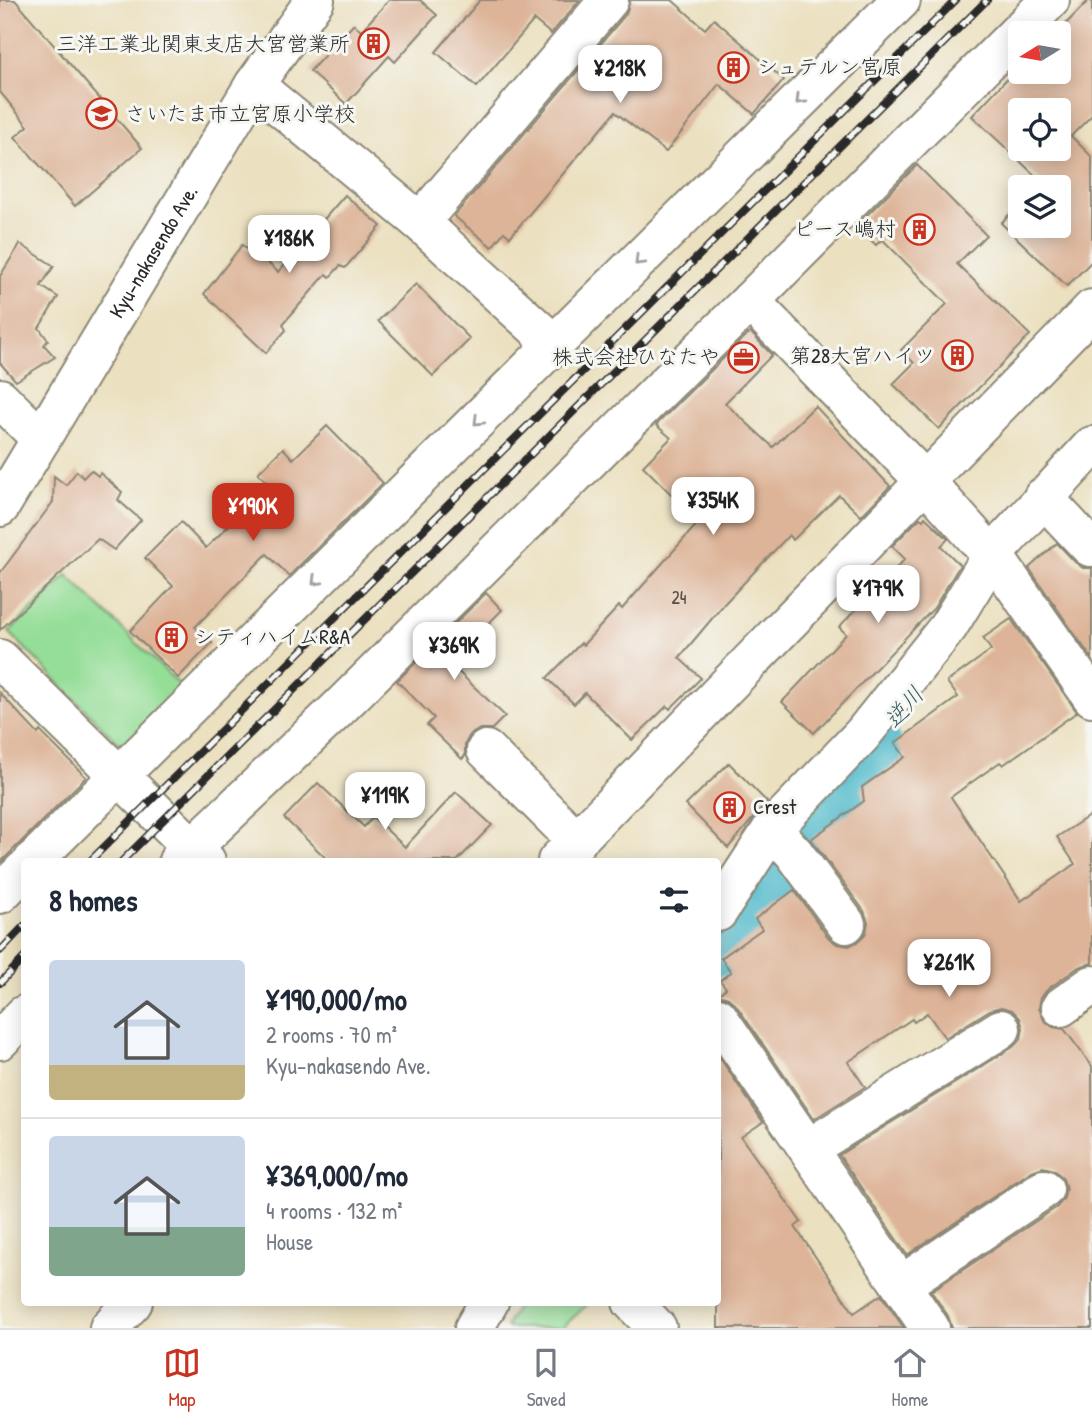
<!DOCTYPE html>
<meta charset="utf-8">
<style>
:root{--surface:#fff;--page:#f6f6f7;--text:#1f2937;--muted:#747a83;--line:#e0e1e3;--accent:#c8321e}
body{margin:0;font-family:"Patrick Hand","Klee One",sans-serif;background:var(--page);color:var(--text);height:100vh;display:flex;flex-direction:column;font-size:26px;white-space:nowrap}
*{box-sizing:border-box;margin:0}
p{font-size:23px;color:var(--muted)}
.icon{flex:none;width:38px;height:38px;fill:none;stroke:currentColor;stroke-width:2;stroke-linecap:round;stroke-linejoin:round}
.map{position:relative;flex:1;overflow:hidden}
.drawer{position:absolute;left:21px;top:858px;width:700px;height:448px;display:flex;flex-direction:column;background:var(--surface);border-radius:7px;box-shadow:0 4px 18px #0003}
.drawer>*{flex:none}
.needle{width:46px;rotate:259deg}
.fabs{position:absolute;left:1008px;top:21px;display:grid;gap:14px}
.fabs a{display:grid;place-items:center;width:63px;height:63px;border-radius:7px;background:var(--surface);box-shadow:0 4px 18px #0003;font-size:35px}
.price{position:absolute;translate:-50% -60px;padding:0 16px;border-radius:14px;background:#fff;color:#222;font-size:23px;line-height:46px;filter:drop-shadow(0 2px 4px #0008)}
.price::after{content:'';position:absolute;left:50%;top:42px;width:21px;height:16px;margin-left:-10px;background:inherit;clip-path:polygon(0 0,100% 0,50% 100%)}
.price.active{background:var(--accent);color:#fff}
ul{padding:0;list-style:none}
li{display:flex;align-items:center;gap:21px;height:175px;padding:0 28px}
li+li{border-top:2px solid var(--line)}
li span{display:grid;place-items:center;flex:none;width:196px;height:140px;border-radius:7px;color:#555}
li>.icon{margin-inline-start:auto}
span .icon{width:84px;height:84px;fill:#fffc;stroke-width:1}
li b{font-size:30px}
h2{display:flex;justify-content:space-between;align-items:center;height:84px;padding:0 28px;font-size:30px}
.tabs{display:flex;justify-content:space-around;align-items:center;height:98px;border-top:2px solid var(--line);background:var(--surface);font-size:19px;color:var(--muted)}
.tabs a{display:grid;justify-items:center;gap:4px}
.tabs .active{color:var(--accent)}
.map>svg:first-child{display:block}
.green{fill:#95de98;stroke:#608462;stroke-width:2}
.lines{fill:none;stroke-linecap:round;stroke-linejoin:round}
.river{stroke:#4eb9cb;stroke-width:68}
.building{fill:#ddb498;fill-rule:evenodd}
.minor-casing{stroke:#8b8675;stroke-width:42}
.major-casing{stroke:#8b8675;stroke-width:42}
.minor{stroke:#fff;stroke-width:38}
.major{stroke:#fff;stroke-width:38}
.rail-casing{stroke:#2b2b2b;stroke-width:8}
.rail{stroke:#f6f6f2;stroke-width:5;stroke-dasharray:16;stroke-linecap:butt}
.oneway{stroke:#a0a0a0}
.labels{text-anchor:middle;stroke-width:6;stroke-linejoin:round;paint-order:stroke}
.number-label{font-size:18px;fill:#584d46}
.poi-label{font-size:21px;fill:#2b2b2b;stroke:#f6f6f2;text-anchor:end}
.street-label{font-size:21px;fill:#2b2b2b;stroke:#f6f6f2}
.water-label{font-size:23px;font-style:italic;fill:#375d63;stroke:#f6f6f2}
</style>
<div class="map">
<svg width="1092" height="1328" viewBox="0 0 1092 1328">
<rect width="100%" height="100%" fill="#f6f6f2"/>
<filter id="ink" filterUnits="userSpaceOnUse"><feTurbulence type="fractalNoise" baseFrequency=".0143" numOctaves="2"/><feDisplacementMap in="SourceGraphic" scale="14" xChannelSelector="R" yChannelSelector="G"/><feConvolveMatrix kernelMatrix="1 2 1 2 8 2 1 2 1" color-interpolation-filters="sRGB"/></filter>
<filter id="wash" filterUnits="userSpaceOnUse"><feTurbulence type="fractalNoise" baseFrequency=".00686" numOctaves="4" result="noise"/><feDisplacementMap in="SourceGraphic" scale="28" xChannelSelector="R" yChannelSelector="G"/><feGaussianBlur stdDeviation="1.57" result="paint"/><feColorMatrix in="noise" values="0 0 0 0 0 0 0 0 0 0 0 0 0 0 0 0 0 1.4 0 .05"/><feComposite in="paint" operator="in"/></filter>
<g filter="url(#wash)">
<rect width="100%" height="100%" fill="#ebe0bf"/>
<!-- green -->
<g class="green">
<polygon points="67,575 181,686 136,741 118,743 9,632"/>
<polygon points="520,1302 590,1302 562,1328 508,1328 506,1326"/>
</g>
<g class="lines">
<!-- river -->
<polyline class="river" points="718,942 808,818 869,750"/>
</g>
<g id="blocks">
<!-- building -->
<g class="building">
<polygon points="0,0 15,0 142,148 75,206 15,137 28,126 0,92"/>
<polygon points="389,0 420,0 437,15 395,62 389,56 346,104 310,71 354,24 361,31"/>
<polygon points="480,0 580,0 551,34 534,20 477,87 436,52"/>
<polygon points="630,0 672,0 705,29 714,19 784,80 754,114 719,84 666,152 615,112 510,237 504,232 492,247 454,216 626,14"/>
<path d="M1089,0h3v115l-21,21 21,21v104l-25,25 -66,-63 19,-19v22h39v-39h-22l5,-5 -70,-66 46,-49 -2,-2 4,-4v11h39l-2,-39zM1020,110h39v39h-39z"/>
<polygon points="917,165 986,235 957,264 1030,335 939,429 893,384 914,363 901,350 947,304 882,239 876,245 856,226"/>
<polygon points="345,195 381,226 345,268 340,266 330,277 326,274 283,324 286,330 266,353 204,294 242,245 254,255 257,253 278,272"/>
<polygon points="20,244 54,266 41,286 58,297 39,328 48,340 44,345 55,357 16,381 0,363 0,276"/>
<polygon points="416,284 470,339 433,376 378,321"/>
<polygon points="751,333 772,355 725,403 773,447 815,406 890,486 861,516 839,495 793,540 789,535 725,603 679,658 701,678 670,709 667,706 632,740 585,693 574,704 547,678 581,643 583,645 619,606 622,609 699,522 643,466 671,438 656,425 748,334"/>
<polygon points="327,426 383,483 289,576 267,554 195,627 212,643 178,678 130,631 173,586 145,558 181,522 206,548 270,485 258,473 283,448 293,459"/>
<polygon points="91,470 98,476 100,473 122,492 118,500 141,520 114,550 98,539 0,630 0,573 53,502 54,476 66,485 77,471 83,478"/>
<polygon points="925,517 948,539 941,546 960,565 934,608 814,733 782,702 846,634 839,627 905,559 892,546 920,518 923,520"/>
<polygon points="1057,543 1075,562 1083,568 1092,568 1092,659 1029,568"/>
<polygon points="486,593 502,610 449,663 505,716 492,729 480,729 470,735 465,744 465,756 462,759 427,725 434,718 397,681"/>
<polygon points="1011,619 1077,712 1003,765 1000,762 951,797 1021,901 1075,864 1057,837 1092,814 1092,963 1079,967 1048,989 1041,997 1039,1008 1044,1020 1053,1027 1064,1029 1092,1066 1092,1328 952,1328 948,1316 931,1291 1057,1207 1064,1198 1066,1187 1062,1177 1054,1170 1043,1167 1032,1171 907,1255 839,1155 1013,1047 1021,1039 1023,1028 1020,1018 1012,1010 1001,1007 990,1010 945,1038 927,1013 914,1022 912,1019 848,1062 865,1087 814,1119 736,1005 728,998 718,995 726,988 720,980 731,972 721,958 762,929 755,919 794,890 828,937 837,944 849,946 859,941 866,933 868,922 864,911 811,839 864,801 862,787 905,757 895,743 958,697 947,682 991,650 983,638"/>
<polygon points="0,693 38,734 40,731 86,777 0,863"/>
<polygon points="729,763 767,802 728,848 686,805"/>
<polygon points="318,783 364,827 373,817 405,847 456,792 492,825 457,861 329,861 284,818"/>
<polygon points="718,1055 763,1122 741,1137 801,1222 795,1227 854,1313 881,1295 904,1328 718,1328"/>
</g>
</g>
</g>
<g filter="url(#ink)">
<use href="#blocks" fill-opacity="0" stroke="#8b8675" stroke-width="2"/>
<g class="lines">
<defs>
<g id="minor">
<polyline points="254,85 420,222 555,345"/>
<polyline points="420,222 609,0"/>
<polyline points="750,301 925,481 1001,566 1092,697"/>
<polyline points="0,398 41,439"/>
<polyline points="1043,497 1090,547"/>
<polyline points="0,659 206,861"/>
<polyline points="486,750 577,841"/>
<polyline points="772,829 794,853 846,924"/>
<polyline points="33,861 901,0"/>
<polyline points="178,861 336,711 750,301 1050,0"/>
<polyline points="557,861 1092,309"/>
<polyline points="0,894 24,870"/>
<polyline points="718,912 772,829 862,735 948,627 992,555 1092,446"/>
<polyline points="1061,1007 1092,985"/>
<polyline points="718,1017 930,1328"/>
<polyline points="0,1040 24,1015"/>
<polyline points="809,1148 1001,1029"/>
<polyline points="901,1285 1044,1189"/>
<polyline points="632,1302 657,1328"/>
<polyline points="109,1328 133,1302"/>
<polyline points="474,1328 489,1302"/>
</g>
<g id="major">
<path id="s1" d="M0,507l254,-422 61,-85"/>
</g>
</defs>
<!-- minor casing -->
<use href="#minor" class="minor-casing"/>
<!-- major casing -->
<use href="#major" class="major-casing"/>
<!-- minor -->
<use href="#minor" class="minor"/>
<!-- major -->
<use href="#major" class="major"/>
<defs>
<g id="rail">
<polyline points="90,861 956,0"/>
<polyline points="122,861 987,0"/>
<polyline points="0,951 24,926"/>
<polyline points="0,983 24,958"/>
</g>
</defs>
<!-- rail casing -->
<use href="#rail" class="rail-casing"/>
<!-- rail -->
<use href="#rail" class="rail"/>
</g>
<!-- one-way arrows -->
<defs><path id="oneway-chevron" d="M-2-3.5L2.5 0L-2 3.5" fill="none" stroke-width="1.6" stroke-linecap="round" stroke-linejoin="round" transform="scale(1.75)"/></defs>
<g class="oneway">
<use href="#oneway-chevron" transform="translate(800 100) rotate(135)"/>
<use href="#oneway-chevron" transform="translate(639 261) rotate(135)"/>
<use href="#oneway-chevron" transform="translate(478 421) rotate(135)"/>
<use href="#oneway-chevron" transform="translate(316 581) rotate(135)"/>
</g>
</g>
<!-- icons -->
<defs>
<symbol id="building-ring" viewBox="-11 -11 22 22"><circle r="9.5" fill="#f6f6f2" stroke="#c8321e" stroke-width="1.5"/><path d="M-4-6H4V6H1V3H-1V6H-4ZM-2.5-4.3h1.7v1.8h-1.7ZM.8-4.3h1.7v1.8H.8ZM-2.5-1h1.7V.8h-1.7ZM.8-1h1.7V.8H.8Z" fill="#c8321e"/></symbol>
<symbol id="school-ring" viewBox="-11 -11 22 22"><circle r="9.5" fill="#f6f6f2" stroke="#c8321e" stroke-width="1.5"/><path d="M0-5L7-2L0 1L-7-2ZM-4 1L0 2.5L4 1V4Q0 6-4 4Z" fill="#c8321e"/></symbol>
<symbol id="office-ring" viewBox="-11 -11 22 22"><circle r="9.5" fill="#f6f6f2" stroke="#c8321e" stroke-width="1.5"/><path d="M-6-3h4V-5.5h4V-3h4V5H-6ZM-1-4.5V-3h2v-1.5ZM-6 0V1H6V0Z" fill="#c8321e"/></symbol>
</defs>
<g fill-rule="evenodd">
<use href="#building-ring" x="356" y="26" width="35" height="35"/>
<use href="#building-ring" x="716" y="50" width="35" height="35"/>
<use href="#school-ring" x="84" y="96" width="35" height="35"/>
<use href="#building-ring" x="902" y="212" width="35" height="35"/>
<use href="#building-ring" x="940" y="338" width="35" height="35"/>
<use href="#office-ring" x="726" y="340" width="35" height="35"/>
<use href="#building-ring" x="154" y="620" width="35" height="35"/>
<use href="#building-ring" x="712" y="790" width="35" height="35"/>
</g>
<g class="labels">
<!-- number labels -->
<g class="number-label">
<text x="679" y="604">24</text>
</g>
<!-- poi labels -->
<g class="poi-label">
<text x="350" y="51">三洋工業北関東支店大宮営業所</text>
<text x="757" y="74" text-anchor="start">シュテルン宮原</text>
<text x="125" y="121" text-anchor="start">さいたま市立宮原小学校</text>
<text x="896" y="236">ピース嶋村</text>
<text x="935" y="363">第28大宮ハイツ</text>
<text x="720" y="364">株式会社ひなたや</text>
<text x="194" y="644" text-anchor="start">シティハイムR&amp;A</text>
<text x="753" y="814" text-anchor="start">Crest</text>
</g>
<!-- street labels -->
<g class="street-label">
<text dy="7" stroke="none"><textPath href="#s1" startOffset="298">Kyu-nakasendo Ave.</textPath></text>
</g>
<!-- water labels -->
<g class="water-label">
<text transform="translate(904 707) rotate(-49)" y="8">逆川</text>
</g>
</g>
</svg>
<div class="fabs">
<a><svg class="needle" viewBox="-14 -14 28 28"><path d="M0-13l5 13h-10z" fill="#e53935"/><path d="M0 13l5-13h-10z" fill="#747a83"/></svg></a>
<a><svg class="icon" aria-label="locate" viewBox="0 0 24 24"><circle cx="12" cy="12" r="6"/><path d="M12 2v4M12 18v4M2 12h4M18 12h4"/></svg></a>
<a><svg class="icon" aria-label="layers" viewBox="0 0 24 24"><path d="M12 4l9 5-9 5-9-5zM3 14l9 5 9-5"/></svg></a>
</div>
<b class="price" style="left:620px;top:105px">¥218K</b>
<b class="price" style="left:289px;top:275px">¥186K</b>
<b class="price" style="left:713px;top:537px">¥354K</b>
<b class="price active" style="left:253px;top:543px">¥190K</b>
<b class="price" style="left:878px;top:625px">¥179K</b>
<b class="price" style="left:454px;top:682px">¥369K</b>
<b class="price" style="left:385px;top:832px">¥119K</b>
<b class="price" style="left:949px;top:999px">¥261K</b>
<section class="drawer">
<h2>8 homes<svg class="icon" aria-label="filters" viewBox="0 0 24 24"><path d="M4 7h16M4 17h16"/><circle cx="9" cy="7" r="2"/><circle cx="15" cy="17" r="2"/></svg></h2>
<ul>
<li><span style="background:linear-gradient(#c9d6e8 75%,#c2b280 0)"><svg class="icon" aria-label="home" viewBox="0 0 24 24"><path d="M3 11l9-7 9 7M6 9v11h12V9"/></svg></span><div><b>¥190,000/mo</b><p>2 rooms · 70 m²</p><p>Kyu-nakasendo Ave.</p></div></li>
<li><span style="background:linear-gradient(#c9d6e8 65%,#7fa58c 0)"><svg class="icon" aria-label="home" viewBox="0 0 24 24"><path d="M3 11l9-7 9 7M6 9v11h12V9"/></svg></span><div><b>¥369,000/mo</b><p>4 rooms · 132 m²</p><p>House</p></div></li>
</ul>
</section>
</div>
<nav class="tabs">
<a class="active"><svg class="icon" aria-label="map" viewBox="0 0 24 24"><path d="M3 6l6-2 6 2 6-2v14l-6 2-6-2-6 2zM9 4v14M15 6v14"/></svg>Map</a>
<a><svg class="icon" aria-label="saved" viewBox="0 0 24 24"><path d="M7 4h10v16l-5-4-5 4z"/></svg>Saved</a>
<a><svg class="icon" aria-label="home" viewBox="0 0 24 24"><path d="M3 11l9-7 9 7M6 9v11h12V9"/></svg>Home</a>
</nav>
